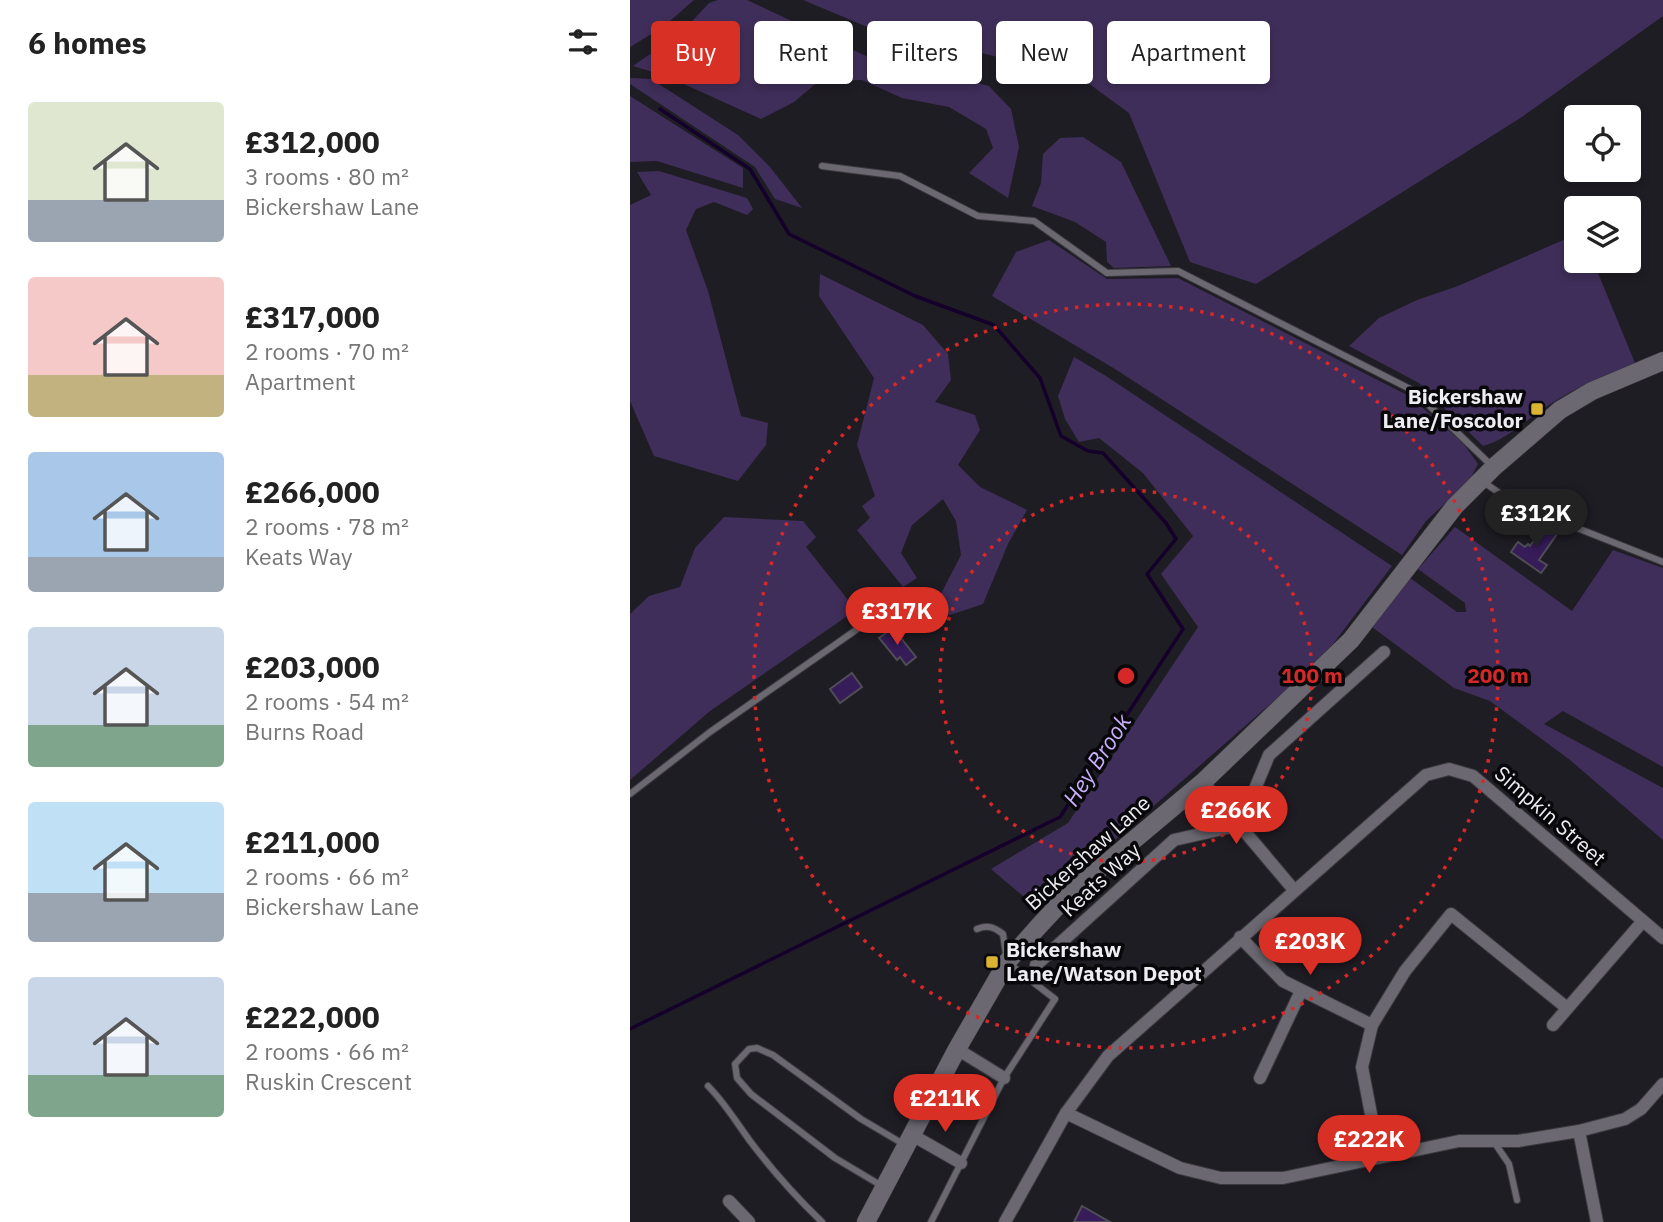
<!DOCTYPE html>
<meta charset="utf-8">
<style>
:root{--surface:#fff;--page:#f6f6f6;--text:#222;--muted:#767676;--accent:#d93025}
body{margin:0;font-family:"IBM Plex Sans",sans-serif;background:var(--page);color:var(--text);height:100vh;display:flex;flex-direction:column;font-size:26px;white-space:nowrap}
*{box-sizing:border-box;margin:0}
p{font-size:23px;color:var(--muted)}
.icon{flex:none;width:38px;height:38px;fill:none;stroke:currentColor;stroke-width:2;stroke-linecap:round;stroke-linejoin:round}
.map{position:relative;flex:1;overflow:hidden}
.drawer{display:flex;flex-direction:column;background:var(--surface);width:630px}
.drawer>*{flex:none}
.guide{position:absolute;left:21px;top:21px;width:665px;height:63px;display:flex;gap:14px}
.tools{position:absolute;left:934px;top:105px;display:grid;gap:14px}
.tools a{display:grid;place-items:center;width:77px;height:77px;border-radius:7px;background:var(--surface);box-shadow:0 4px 10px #0003;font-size:35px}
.price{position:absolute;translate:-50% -60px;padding:0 16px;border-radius:24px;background:var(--accent);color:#fff;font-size:23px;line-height:46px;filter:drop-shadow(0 2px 4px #0008)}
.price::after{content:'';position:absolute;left:50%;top:42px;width:21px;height:16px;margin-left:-10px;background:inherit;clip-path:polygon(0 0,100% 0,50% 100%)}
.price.current{background:#222;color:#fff}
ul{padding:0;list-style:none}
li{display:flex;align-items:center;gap:21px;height:175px;padding:0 28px}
li span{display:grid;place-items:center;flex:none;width:196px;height:140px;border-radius:7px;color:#555}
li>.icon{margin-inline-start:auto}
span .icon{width:84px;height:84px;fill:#fffc;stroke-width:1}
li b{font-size:30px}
h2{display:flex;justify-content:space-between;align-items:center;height:84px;padding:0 28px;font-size:30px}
.tag{padding:0 24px;border-radius:7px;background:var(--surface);box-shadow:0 4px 10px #0003;font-size:24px;line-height:63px}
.tag.current{background:var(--accent);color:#fff}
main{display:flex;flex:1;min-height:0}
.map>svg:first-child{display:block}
.green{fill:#3f2e59}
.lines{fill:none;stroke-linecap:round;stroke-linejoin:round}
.stream{stroke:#14002b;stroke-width:3.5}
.building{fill:#371c5a;stroke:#4f4d55;stroke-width:2}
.service-casing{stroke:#3b3a3f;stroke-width:8}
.minor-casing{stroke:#3b3a3f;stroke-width:14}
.secondary-casing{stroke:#3b3a3f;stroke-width:19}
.service{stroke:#6b6871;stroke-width:6}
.minor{stroke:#6b6871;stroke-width:12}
.secondary{stroke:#6b6871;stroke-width:18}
.ring{fill:none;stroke:#d62828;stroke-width:3.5;stroke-dasharray:3.5 7}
.poi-dot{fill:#dbb333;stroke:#08080b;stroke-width:2.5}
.labels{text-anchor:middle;stroke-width:7;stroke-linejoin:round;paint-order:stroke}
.poi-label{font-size:21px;font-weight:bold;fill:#eeedf2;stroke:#08080b;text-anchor:end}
.street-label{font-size:21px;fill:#eeedf2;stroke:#08080b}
.water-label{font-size:23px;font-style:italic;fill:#c9aefa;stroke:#08080b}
.centre{fill:#d62828;stroke:#08080b;stroke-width:3.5}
.ring-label{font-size:21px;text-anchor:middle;font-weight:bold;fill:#d62828;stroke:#08080b;stroke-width:7;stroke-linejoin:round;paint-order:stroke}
</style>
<main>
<section class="drawer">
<h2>6 homes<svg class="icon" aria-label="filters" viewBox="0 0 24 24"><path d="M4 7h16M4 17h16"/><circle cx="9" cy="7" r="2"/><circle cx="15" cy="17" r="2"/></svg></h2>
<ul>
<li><span style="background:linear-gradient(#dfe7d0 70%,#9aa5b1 0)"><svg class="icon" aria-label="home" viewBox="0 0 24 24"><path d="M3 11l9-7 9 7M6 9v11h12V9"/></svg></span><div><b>£312,000</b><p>3 rooms · 80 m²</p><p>Bickershaw Lane</p></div></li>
<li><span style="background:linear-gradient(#f6c9c9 70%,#c2b280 0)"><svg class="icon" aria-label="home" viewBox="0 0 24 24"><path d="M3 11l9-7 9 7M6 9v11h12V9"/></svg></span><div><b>£317,000</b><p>2 rooms · 70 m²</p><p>Apartment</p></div></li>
<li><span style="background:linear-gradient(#a9c7e8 75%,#9aa5b1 0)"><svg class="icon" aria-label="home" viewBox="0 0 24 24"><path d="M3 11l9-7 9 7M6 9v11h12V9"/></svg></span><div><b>£266,000</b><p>2 rooms · 78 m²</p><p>Keats Way</p></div></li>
<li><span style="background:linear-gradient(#c9d6e8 70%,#7fa58c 0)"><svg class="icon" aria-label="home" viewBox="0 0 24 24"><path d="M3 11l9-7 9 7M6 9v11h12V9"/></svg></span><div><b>£203,000</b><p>2 rooms · 54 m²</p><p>Burns Road</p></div></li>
<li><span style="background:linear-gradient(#bfe0f5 65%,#9aa5b1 0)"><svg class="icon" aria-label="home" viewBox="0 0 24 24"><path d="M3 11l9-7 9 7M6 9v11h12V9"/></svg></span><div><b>£211,000</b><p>2 rooms · 66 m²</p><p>Bickershaw Lane</p></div></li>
<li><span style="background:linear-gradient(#c9d6e8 70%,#7fa58c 0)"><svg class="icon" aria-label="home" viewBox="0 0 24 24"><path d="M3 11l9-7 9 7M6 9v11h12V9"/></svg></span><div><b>£222,000</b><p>2 rooms · 66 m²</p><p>Ruskin Crescent</p></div></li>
</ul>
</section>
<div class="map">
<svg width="1033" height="1222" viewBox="0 0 1033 1222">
<rect width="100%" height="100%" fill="#1f1d24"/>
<!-- green -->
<g class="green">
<polygon points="0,0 64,0 33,27 0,47"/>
<polygon points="88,0 117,0 236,56 359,86 381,109 389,147 378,198 339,173 363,148 356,129 319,107 272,98 232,80 189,81 164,102 131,119 36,76 3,66 53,31 79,3"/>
<polygon points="173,0 1033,0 1033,16 892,117 626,284 560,262 499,113 458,83 360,55 235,26"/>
<polygon points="0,78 21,79 108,135 140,167 172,208 145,199 125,167 0,84"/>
<polygon points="0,96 113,168 113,188 27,161 0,162"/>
<polygon points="453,137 491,162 541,266 484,268 477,262 476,242 445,222 402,206 411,183 413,154 430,138"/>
<polygon points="29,171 117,198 123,209 117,215 84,202 66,209 56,230 78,291 111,416 138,423 136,445 108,481 24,456 0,401 0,205 21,195 7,172"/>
<path d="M947,234v27h16l42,102c-29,12 -57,23 -83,40 -24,15 -42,35 -69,43l-64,-63 -70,-37 30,-28 38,-18 41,-14z"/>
<polygon points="419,240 477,279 548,278 779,396 833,443 848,464 839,481 796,521 772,555 485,369 362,296 386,252"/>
<polygon points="190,274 293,325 318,354 321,380 305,402 345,415 350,430 328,465 350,487 397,510 378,544 353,604 320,615 302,611 331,555 326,521 313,499 282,525 271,553 287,578 273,587 227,530 240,518 232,506 245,496 227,445 244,378 189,296"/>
<polygon points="444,357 476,376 762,566 703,644 671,677 407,908 361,869 438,823 568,627 531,574 563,536 513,473 469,438 449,442 435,419 428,396"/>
<polygon points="94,517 173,521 186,537 176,547 226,610 80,711 0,780 0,614 19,596 50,587 65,548"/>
<polygon points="825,527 942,611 983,550 1033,568 1033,767 933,711 914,724 1033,788 1033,840 940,760 860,701 824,688 742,627 780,578 827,612 836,612 835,603 788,569"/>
</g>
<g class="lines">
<!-- stream -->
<polyline class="stream" points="0,1029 430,817 553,629 517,574 546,539 536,523 473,453 458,451 431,436 410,378 364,325 285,296 159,234 120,169 30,109"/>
</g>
<!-- building -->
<g class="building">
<polygon points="914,526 927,534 909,560 917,565 911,573 881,552 888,542 895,547 898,544 900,546"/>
<polygon points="263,628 286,657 276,665 270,657 267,660 249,638"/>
<polygon points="222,673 232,687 210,703 200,689"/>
<polygon points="452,1206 480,1222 444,1222"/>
</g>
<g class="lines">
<defs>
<g id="service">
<polyline points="192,166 270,176 348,216 404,221 477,273 548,271 784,391 863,467"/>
<polyline points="852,481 884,503 1033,562"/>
<polyline points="0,794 80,732 226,630"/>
<path d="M78,1086c17,17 28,36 42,55 22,29 46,56 72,81"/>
<polyline points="864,1142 879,1164 887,1200"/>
<polyline points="252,1186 205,1158 121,1094 107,1078 105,1064 119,1049 127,1048 143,1055 231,1119 275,1145"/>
<path d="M301,1222l73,-144 51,-79 -48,-37 -4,-28c-8,-6 -15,-10 -26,-5"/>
</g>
<g id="minor">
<polyline points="573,782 664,890"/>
<polyline points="610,937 653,981 742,1025"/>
<polyline points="406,965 544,840 610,825 639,755 754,652"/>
<polyline points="923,1025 1013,921"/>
<polyline points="327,1049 374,1078"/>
<polyline points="630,1078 671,991"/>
<polyline points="436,1113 550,1168 591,1178 653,1178 829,1141 888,1141 949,1131 995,1119 1011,1109 1033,1084"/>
<polyline points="949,1131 967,1222"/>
<polyline points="282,1135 331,1163"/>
<polyline points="749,1156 732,1067 742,1025 775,971 821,914 937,1008"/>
<polyline points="99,1201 119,1222"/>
<polyline points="375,1222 436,1113 478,1056 796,775 819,769 843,776 1033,938"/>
</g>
<polyline id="secondary" points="236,1222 327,1049 377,962 408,927 437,896 573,782 721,640 825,506 864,467 930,410 962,391 1033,361"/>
</defs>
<!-- service casing -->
<use href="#service" class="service-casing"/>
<!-- minor casing -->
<use href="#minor" class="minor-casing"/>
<!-- secondary casing -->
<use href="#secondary" class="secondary-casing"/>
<!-- service -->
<use href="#service" class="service"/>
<!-- minor -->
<use href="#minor" class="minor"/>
<!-- secondary -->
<use href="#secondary" class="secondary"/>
</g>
<!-- distance rings -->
<g class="ring">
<circle cx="496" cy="676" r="186"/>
<circle cx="496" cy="676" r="372"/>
</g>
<!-- markers -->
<g class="poi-dot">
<rect x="900" y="402" width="14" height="14" rx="3.5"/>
<rect x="355" y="955" width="14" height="14" rx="3.5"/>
</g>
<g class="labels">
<!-- poi labels -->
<g class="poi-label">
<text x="893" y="404">Bickershaw<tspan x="893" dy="24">Lane/Foscolor</tspan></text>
<text x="376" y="957" text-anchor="start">Bickershaw<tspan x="376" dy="24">Lane/Watson Depot</tspan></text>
</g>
<!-- street labels -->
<g class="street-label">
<text transform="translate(920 816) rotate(41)" y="7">Simpkin Street</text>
<text transform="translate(458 853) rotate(-42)" y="7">Bickershaw Lane</text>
<text transform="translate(471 880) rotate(-42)" y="7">Keats Way</text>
</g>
<!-- water labels -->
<g class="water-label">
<text transform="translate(467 760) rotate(-57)" y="8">Hey Brook</text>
</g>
</g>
<circle cx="496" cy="676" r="10" class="centre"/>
<g class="ring-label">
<text x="682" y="683">100 m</text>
<text x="868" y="683">200 m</text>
</g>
</svg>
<div class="tools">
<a><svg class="icon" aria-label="locate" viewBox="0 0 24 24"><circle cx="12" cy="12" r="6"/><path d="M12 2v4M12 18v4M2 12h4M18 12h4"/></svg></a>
<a><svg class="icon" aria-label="layers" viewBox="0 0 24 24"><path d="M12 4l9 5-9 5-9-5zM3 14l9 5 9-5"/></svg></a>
</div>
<b class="price current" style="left:906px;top:549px">£312K</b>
<b class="price" style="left:267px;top:647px">£317K</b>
<b class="price" style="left:606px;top:846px">£266K</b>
<b class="price" style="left:680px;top:977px">£203K</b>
<b class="price" style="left:315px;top:1134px">£211K</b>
<b class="price" style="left:739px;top:1175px">£222K</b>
<div class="guide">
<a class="tag current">Buy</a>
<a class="tag">Rent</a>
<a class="tag">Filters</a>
<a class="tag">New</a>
<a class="tag">Apartment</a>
</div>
</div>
</main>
